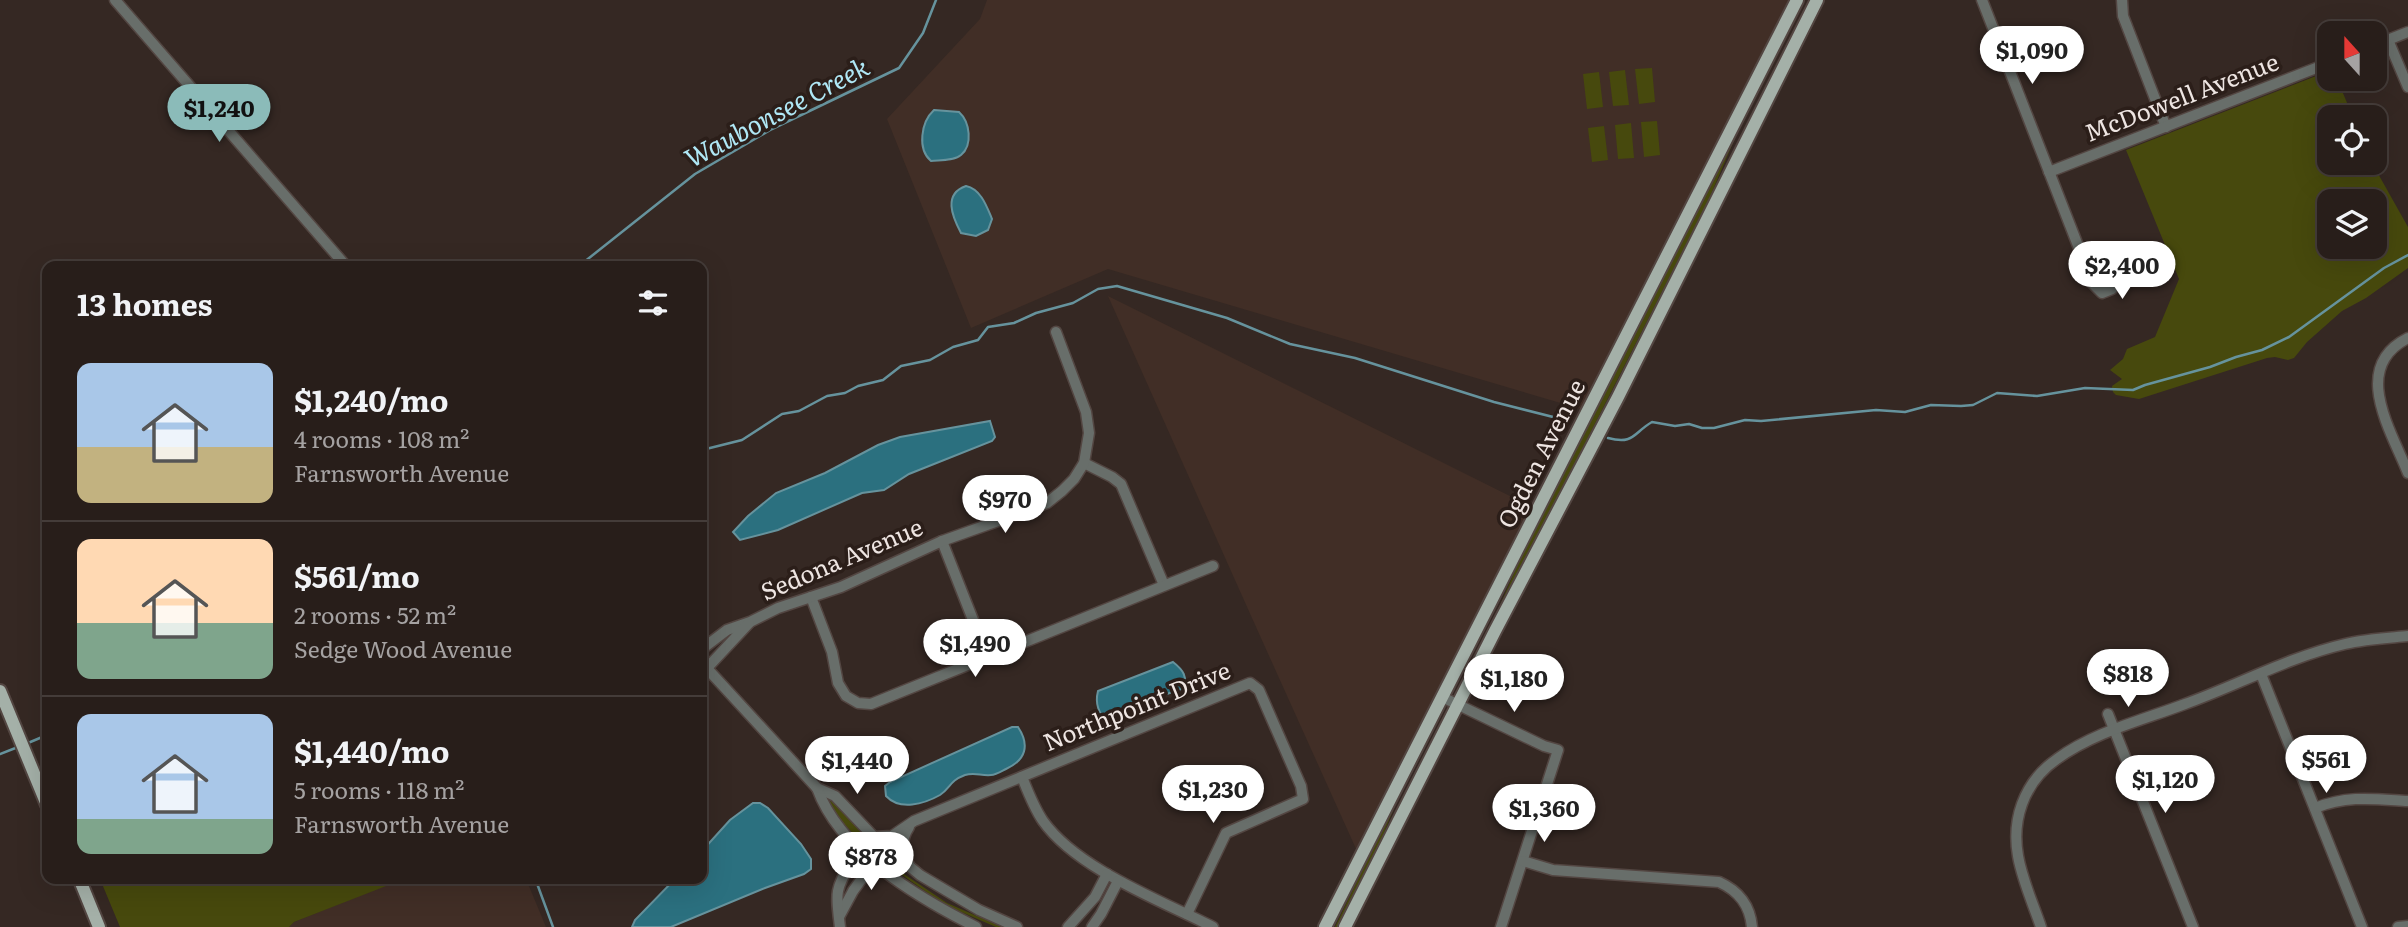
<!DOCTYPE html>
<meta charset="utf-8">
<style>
:root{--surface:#281e1a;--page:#302723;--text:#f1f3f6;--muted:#a5a2a2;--line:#443c39;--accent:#8bbbb9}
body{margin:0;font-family:Literata,serif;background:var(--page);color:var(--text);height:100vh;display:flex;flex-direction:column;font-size:26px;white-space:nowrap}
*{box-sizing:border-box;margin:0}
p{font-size:23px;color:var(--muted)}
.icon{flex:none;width:38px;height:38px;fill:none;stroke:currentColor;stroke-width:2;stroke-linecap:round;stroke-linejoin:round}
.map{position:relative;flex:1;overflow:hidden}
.side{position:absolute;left:42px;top:261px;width:665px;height:623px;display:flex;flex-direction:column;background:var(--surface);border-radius:14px;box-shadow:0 7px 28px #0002,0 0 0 2px var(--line)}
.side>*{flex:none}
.needle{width:46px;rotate:339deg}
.controls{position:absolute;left:2317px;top:21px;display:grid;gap:14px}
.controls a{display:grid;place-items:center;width:70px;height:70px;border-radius:14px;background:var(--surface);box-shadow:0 7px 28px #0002,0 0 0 2px var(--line);font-size:35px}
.price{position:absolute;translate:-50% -60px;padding:0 16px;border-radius:24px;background:#fff;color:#222;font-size:23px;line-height:46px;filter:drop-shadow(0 2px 4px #0008)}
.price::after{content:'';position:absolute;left:50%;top:42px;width:21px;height:16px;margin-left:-10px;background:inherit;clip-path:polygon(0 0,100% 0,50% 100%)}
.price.active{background:var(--accent);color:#111}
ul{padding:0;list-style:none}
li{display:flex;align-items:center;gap:21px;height:175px;padding:0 35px}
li+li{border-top:2px solid var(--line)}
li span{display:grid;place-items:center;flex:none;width:196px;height:140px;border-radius:14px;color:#555}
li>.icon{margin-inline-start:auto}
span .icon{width:84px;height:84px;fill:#fffc;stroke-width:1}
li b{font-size:30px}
h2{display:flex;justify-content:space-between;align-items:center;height:84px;padding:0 35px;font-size:30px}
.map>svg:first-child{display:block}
.built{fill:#412e26}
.green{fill:#47490d;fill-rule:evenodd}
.water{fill:#2b707f;stroke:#66939d;stroke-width:2}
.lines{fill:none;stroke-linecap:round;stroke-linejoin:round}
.stream{stroke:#66939d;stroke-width:2.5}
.minor-casing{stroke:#534642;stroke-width:13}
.major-casing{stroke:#534642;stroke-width:16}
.minor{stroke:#686e6a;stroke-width:10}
.major{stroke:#a4b0a8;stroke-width:12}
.labels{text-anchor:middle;stroke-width:7;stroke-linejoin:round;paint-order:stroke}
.street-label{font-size:24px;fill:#eee5e2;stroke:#2b1e19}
.water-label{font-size:26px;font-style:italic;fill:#afe7f5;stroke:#2b1e19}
</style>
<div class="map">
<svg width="2408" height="927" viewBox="0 0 2408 927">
<rect width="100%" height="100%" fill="#352823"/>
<!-- built -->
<g class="built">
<polygon points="987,0 1789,0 1581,409 1108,269 971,328 887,119 980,19"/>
<polygon points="1108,296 1532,507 1357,851 1252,618"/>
<polygon points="404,878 526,879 546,927 289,927 294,922"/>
</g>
<!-- green -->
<g class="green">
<polygon points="1652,68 1655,102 1639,104 1635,69"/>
<polygon points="1625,70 1629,105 1613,106 1609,72"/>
<path d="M2329,71v8h8l16,38h-24v46h43l36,64v41l-42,30 -24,13 -35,31 -13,16 -6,2 -13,-3 -8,1 -128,41 -23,-4 -3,-3 -1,-6 10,-7 -12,-9 13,-11 4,-10 28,-12 24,-58 -53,-129zM2329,201h46v46h-46z"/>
<polygon points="1599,72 1603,107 1587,109 1583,74"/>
<polygon points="1747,110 1709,199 1498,615 1496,614 1534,528"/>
<polygon points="1657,121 1660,155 1644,157 1641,122"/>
<polygon points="1631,123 1634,158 1618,159 1615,125"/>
<polygon points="1604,126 1608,160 1592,162 1588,128"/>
<polygon points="1403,786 1381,840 1338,927 1335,927"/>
<polygon points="832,801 862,833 866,844 864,845 827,806 827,802"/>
<polygon points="892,866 947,903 1002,927 996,927 945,905 892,868"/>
<polygon points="100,879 404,879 294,922 289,927 120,927"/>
</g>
<!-- water -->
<g class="water">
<path d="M934,110l25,2c11,10 14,33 2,43 -7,6 -21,5 -30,6 -14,-12 -10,-39 3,-51z"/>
<path d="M966,186c15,3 21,21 26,33l-4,11 -12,6 -15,-3c-9,-17 -18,-39 5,-47z"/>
<polygon points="990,421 995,437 992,441 909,474 884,490 862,493 778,530 740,540 733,532 748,516 776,493 825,473 878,445 900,437"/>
<path d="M1173,662c9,7 17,16 8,27 -12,5 -28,8 -37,15 -12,9 -19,17 -35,17 -11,-6 -14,-18 -11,-30z"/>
<path d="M1012,727h6c12,18 8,33 -12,42 -4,2 -10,6 -15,6 -10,1 -16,-3 -26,0 -16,6 -14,13 -25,20 -16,9 -40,16 -54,1l-1,-10 5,-4z"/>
<polygon points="753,803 760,803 768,808 801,844 811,859 811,869 804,874 765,888 671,927 632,927 635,920 675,879 702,878 702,851 730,820"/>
</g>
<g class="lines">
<!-- stream -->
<g class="stream">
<polyline points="579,266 695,174 772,129 899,68 923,33 936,0"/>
<path d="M1608,438c26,7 25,-5 44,-16l23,4 14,-2 13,4h12l31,-8 16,1 115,-11 29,2 26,-7 30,1 12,-1 24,-12 40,3 48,-8 48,2 12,-5 65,-18 26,-10 26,-7 27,-13 95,-69 24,-13"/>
<polyline points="702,450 742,440 782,414 799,411 827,396 845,393 858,386 883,380 901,366 930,360 953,347 978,340 988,327 1014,323 1036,313 1073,303 1098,289 1117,286 1227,318 1290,344 1355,358 1494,402 1569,421"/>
<polyline points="28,743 47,735"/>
<polyline points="0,754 18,747"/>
<polyline points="535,878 553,927"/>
</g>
<defs>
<g id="minor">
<polyline points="115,0 346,266"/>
<polyline points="1982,0 2093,284 2102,293 2112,289 2115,285 2111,273 2095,269 2085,262"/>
<polyline points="2122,0 2123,16 2166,127"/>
<polyline points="2388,40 2408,87"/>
<polyline points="2375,45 2408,32"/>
<polyline points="2049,172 2329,63"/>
<path d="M2408,338c-58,29 -17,92 0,135"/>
<polyline points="1084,463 1112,477 1121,484 1164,585"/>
<polyline points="942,541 988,658"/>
<polyline points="811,597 832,652 838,683 846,696 858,703 871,704 1213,566"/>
<polyline points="702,649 727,630 750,622 778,608 841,587 942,541 1029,510 1047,503 1062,491 1074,479 1084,463 1089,433 1086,412 1056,332"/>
<polyline points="702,663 817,788 835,796 874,837 920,875 979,910 1017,927"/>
<polyline points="707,668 749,623"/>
<polyline points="2261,674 2362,927"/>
<polyline points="1442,697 1544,746 1558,750 1501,927"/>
<polyline points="2108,714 2193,927"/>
<path d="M1022,777c6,15 12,31 21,44 34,48 119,80 170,106"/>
<path d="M817,788c23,64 100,109 159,139"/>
<path d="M2315,808c33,-13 59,-9 93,-7"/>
<path d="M909,827c-9,14 -7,24 0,38"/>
<polyline points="874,837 892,836 914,821 1250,683 1259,690 1301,786 1303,799 1226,833 1187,914"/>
<path d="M1523,861l30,9 166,12c20,9 31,23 33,45"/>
<polyline points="839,917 853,891 866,873 868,857"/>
<path d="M840,927c-4,-33 -6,-37 12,-66l16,-4 13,-14"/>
<polyline points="1068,927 1095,897 1107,874"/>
<polyline points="1092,927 1101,914 1118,881"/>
<path d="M2041,927c-14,-41 -35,-79 -19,-123 7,-19 19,-34 35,-45 37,-27 86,-39 128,-55 53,-19 104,-47 160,-60 20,-5 42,-6 63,-8"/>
<polyline points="2398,927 2408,926"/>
</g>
<g id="major">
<polyline points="0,691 47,805"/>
<polyline points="79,878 99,927"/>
<polyline points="1325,927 1797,0"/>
<polyline points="1345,927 1495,631 1618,397 1817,0"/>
</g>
</defs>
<!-- minor casing -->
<use href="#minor" class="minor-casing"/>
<!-- major casing -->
<use href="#major" class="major-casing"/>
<!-- minor -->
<use href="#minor" class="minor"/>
<!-- major -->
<use href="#major" class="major"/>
</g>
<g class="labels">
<!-- street labels -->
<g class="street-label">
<text transform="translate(2182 98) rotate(-21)" y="8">McDowell Avenue</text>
<text transform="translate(1542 454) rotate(-63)" y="8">Ogden Avenue</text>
<text transform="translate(842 560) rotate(-23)" y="8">Sedona Avenue</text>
<text transform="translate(1137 707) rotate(-22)" y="8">Northpoint Drive</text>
</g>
<!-- water labels -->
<g class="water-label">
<text transform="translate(777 113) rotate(-28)" y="9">Waubonsee Creek</text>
</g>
</g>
</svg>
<div class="controls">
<a><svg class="needle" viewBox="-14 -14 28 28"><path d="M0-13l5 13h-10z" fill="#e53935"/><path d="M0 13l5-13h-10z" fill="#a5a2a2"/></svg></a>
<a><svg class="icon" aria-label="locate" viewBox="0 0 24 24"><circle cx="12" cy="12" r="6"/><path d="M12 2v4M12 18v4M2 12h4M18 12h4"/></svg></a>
<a><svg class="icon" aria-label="layers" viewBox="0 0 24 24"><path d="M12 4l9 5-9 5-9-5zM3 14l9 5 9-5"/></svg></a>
</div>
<b class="price" style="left:2032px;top:86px">$1,090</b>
<b class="price active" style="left:219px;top:144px">$1,240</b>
<b class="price" style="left:2122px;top:301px">$2,400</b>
<b class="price" style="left:1005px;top:535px">$970</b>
<b class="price" style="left:975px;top:679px">$1,490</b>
<b class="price" style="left:2128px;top:709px">$818</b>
<b class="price" style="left:1514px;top:714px">$1,180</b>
<b class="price" style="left:2326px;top:795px">$561</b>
<b class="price" style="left:857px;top:796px">$1,440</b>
<b class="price" style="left:2165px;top:815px">$1,120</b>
<b class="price" style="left:1213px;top:825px">$1,230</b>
<b class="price" style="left:1544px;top:844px">$1,360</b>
<b class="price" style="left:871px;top:892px">$878</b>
<section class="side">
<h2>13 homes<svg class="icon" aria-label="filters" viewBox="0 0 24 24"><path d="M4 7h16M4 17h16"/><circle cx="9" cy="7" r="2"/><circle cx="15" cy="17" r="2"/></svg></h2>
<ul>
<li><span style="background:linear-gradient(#a9c7e8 60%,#c2b280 0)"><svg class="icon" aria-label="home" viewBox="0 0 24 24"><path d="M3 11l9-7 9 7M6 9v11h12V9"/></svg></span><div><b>$1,240/mo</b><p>4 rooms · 108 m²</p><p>Farnsworth Avenue</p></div></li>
<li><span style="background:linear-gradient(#ffd9b3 60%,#7fa58c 0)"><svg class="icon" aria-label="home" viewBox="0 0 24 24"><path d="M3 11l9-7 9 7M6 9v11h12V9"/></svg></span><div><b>$561/mo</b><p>2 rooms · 52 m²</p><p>Sedge Wood Avenue</p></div></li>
<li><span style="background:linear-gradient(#a9c7e8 75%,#7fa58c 0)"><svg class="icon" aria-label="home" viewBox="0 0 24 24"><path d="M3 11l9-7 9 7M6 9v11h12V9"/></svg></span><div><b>$1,440/mo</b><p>5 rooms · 118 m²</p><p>Farnsworth Avenue</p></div></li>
</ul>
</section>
</div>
